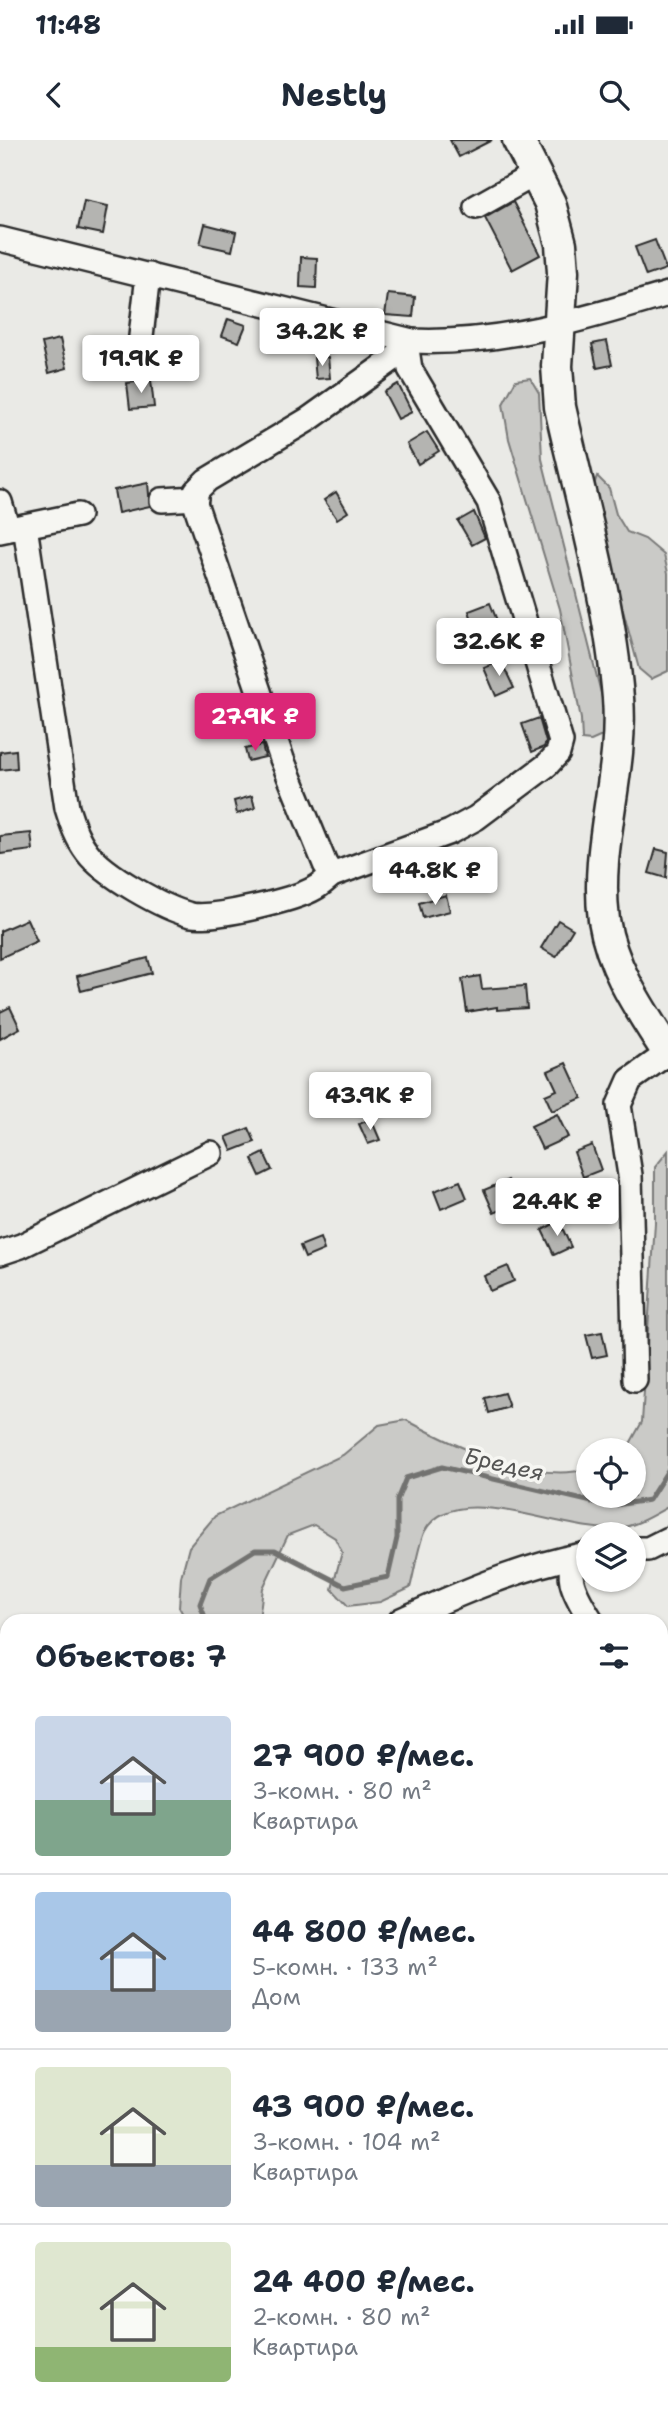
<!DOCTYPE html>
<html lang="ru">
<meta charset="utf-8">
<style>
:root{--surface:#fff;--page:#f2f2f3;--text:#1f2937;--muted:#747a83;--line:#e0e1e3;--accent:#db2777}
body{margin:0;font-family:"Shantell Sans",sans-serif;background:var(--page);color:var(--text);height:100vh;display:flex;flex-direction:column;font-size:26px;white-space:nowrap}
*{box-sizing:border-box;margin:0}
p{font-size:23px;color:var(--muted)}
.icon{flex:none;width:38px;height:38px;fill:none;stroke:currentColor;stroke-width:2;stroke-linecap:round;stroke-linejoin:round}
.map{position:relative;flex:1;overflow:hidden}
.panel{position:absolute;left:0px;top:1474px;width:668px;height:800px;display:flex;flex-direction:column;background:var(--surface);border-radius:21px 21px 0 0;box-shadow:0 2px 5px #0004}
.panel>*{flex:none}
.fabs{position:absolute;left:576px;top:1298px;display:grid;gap:14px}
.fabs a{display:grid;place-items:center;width:70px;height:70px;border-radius:50%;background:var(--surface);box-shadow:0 2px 5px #0004;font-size:35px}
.price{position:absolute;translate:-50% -60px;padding:0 16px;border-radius:7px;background:#fff;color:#222;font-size:23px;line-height:46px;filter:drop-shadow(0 2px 4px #0008)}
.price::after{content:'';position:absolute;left:50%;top:42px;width:21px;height:16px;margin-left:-10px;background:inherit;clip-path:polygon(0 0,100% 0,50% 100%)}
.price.on{background:var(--accent);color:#fff}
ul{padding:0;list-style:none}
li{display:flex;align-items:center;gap:21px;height:175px;padding:0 35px}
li+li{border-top:2px solid var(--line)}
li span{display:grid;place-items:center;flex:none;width:196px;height:140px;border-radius:7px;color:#555}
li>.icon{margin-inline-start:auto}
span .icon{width:84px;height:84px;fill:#fffc;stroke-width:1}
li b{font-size:30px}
h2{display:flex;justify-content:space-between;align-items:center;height:84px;padding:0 35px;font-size:30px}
.status{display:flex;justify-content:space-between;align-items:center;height:49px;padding:0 35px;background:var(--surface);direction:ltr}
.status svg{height:19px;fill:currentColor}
header{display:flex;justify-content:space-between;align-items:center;height:91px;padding:0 35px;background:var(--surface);font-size:32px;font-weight:700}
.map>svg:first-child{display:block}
.green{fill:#cacac7;stroke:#7a7a79;stroke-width:2}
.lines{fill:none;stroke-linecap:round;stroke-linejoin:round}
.stream{stroke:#727270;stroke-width:5}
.building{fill:#b4b4b1;stroke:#2b2b2b;stroke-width:2}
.minor-casing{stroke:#2b2b2b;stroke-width:28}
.major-casing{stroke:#2b2b2b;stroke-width:35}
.minor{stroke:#f6f6f2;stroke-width:23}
.major{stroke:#f6f6f2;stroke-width:30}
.labels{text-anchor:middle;stroke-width:7;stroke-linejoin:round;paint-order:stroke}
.water-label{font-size:23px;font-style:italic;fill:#545453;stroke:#f6f6f2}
</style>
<div class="status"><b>11:48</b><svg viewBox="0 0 49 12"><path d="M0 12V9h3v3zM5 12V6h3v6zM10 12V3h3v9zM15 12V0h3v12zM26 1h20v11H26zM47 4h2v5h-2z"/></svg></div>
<header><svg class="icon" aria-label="back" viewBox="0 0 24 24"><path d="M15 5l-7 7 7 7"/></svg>Nestly<svg class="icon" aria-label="search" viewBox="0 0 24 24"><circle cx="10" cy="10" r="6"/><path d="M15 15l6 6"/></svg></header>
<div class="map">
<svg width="668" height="2272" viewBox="0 0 668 2272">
<rect width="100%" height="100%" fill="#eaeae6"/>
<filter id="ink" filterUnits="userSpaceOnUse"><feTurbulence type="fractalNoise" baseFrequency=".0143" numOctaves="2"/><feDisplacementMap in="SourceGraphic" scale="14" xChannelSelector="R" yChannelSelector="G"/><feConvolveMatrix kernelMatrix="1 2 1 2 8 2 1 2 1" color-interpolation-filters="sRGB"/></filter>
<g filter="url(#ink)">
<!-- green -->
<g class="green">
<polygon points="530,238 539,253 542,319 604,565 602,596 591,601 582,600 581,579 560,469 509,299 503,264 516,240"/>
<polygon points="597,336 609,348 616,374 627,392 645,399 664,415 668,433 668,531 651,539 639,529 591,354"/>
<path d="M668,1011v356c-15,8 -32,19 -49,21 -51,8 -164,-52 -194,3 -6,10 -11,43 -15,57l-30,14 -32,4 -16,-17 10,-37 -7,-14 -21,-13 -26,10 -25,53 -4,32h-73l-7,-13 2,-30 8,-30 26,-31 128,-61 36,-30 27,-5c49,26 126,64 182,49v27h46v-45h-8l16,-29 13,-199v-56z"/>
<polygon points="36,2266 127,2266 123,2272 34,2272"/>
</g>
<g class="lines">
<!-- stream -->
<g class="stream">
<polyline points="206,1480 200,1464 210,1438 255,1410 275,1410 345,1446 388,1437 397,1398 397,1360 406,1338 442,1327 609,1366 649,1360 668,1330"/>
<polyline points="84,2272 88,2266"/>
</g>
</g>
<!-- building -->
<g class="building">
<polygon points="450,0 492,0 459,17"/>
<polygon points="84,61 108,66 103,94 78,89"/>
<polygon points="513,62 540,115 512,130 485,78"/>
<polygon points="205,84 236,92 232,111 200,104"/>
<polygon points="655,100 666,129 646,136 635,107"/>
<polygon points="301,117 317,118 316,148 300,147"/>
<polygon points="388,154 415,157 413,177 385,175"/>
<polygon points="228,179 246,185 239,202 222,196"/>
<polygon points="60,199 67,228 49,233 42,203"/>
<polygon points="607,201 612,225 597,228 592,204"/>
<polygon points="328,217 330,238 316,239 314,218"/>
<polygon points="151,240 154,267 130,269 127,243"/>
<polygon points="398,244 412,272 398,279 384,252"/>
<polygon points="427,292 439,311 418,324 407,304"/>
<polygon points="148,343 150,366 118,373 114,350"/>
<polygon points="336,352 348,372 337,379 324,360"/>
<polygon points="474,372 485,398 472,405 458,381"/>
<polygon points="490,463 498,483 476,492 469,471"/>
<polygon points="501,521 514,548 496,556 484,528"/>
<polygon points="539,578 546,602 544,607 532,612 522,584"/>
<polygon points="262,605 265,617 248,621 245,609"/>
<polygon points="16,610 17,628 0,630 0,612"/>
<polygon points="252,656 255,668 237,674 234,661"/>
<polygon points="31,693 33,710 0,714 0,696"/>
<polygon points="656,709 668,712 666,738 649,733"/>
<polygon points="446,755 450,771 423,778 419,763"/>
<polygon points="27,779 37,801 0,818 0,791"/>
<polygon points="558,780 573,789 556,817 541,808"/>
<polygon points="148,818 152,833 81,851 77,836"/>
<polygon points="480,836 482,849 525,846 527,868 497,870 497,867 467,872 462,839"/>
<polygon points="10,867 20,888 0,899 0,872"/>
<polygon points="566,923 582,958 552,971 545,955 557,950 548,931"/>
<polygon points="557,974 568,997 542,1009 531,986"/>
<polygon points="371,979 380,1000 368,1004 359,984"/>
<polygon points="249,988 255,1002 232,1011 226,997"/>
<polygon points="592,1005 601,1030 583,1037 574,1012"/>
<polygon points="264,1013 272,1030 260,1036 252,1019"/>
<polygon points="508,1040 518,1063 494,1073 484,1050"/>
<polygon points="460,1041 467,1058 441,1069 434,1051"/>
<polygon points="559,1081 571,1107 554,1115 542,1090"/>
<polygon points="320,1098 324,1110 305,1118 300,1106"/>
<polygon points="508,1126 514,1141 490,1151 484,1136"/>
<polygon points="602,1192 607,1215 592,1218 586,1195"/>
<polygon points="504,1253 509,1267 489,1273 485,1258"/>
</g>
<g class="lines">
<defs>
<g id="minor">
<polyline points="476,67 535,34"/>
<path d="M0,99l412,102c88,4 173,-22 256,-47"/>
<polyline points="140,205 148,135"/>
<polyline points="162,360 196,358"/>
<polyline points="0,362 8,389"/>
<path d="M25,386l42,282c5,16 10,31 20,44 17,23 76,56 104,63 22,4 104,-15 124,-27 6,-3 12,-9 17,-13l118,-43 26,-14 71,-53 11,-12 3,-11 -72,-240 -79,-133 -3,-20 5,-8"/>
<polyline points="0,391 78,375"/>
<polyline points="332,735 325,724 282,619 195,363 196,351 207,340 309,279 407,209"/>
<polyline points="0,1113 21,1106 211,1013"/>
<polyline points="635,1240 630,1035 619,965 630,940 668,913"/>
<polyline points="634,1409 648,1409 668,1399"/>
<path d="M588,1413c-34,12 -8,49 3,67"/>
<path d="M401,1480c57,-26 119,-53 181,-65"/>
<polyline points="662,1591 668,1601"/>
<polyline points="662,1660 668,1653"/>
<polyline points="662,1945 668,1936"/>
<polyline points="662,1990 668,2007"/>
<polyline points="662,2240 668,2239"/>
<polyline points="531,2272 554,2266"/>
</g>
<path id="major" d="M518,0l32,63 11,41 2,28 -6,94 3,41c21,95 50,193 58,291 6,74 -24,148 -14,222 8,50 38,92 64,133"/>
</defs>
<!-- minor casing -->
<use href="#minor" class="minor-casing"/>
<!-- major casing -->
<use href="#major" class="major-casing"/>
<!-- minor -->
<use href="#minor" class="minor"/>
<!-- major -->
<use href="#major" class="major"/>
</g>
</g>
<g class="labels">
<!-- water labels -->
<g class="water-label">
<text transform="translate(504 1324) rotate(13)" y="8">Бредея</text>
</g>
</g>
</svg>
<div class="fabs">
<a><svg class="icon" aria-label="locate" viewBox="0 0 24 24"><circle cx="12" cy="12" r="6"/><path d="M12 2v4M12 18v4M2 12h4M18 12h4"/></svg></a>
<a><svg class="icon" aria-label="layers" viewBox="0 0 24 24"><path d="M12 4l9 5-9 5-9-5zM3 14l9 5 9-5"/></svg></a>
</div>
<b class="price" style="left:322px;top:228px">34.2K ₽</b>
<b class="price" style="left:141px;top:255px">19.9K ₽</b>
<b class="price" style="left:499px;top:538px">32.6K ₽</b>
<b class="price on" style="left:255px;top:613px">27.9K ₽</b>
<b class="price" style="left:435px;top:767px">44.8K ₽</b>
<b class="price" style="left:370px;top:992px">43.9K ₽</b>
<b class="price" style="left:557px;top:1098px">24.4K ₽</b>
<section class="panel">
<h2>Объектов: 7<svg class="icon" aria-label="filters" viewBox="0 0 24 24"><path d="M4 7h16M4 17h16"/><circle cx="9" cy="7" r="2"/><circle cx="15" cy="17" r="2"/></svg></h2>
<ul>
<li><span style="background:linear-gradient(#c9d6e8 60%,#7fa58c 0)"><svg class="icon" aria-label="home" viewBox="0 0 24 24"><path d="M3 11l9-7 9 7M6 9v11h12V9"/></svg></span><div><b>27 900 ₽/мес.</b><p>3-комн. · 80 m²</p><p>Квартира</p></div></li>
<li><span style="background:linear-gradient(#a9c7e8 70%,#9aa5b1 0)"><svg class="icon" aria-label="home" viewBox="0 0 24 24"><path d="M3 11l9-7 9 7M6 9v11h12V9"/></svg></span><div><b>44 800 ₽/мес.</b><p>5-комн. · 133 m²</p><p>Дом</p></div></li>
<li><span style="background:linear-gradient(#dfe7d0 70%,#9aa5b1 0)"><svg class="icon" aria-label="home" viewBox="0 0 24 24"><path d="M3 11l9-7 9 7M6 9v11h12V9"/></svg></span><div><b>43 900 ₽/мес.</b><p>3-комн. · 104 m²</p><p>Квартира</p></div></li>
<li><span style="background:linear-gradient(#dfe7d0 75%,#8fb573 0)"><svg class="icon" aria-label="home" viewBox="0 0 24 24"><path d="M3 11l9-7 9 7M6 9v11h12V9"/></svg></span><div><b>24 400 ₽/мес.</b><p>2-комн. · 80 m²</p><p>Квартира</p></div></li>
</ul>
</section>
</div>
